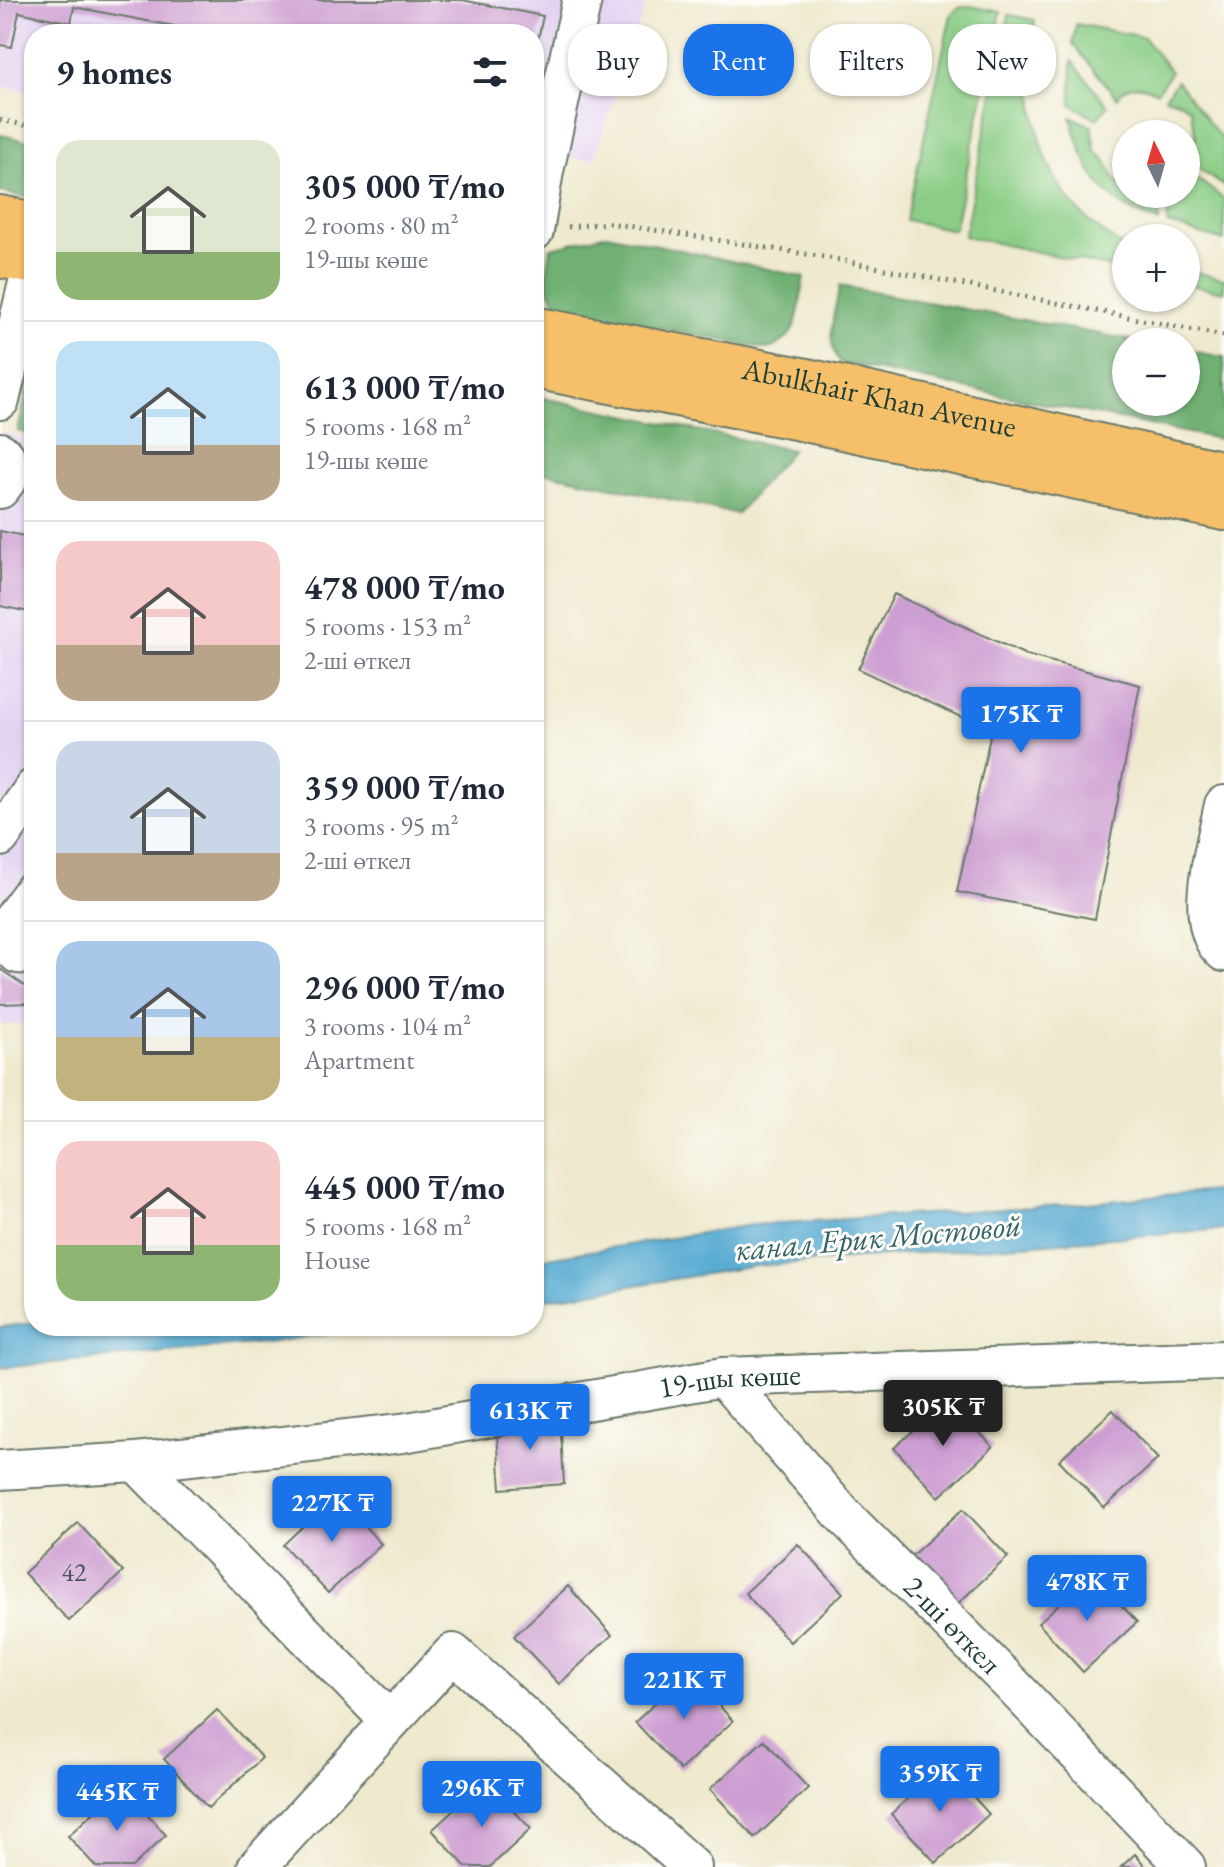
<!DOCTYPE html>
<meta charset="utf-8">
<style>
:root{--surface:#fff;--page:#f2f2f3;--text:#1f2937;--muted:#747a83;--line:#e0e1e3;--accent:#1a73e8}
body{margin:0;font-family:"EB Garamond",serif;background:var(--page);color:var(--text);height:100vh;display:flex;flex-direction:column;font-size:30px;white-space:nowrap}
*{box-sizing:border-box;margin:0}
p{font-size:26px;color:var(--muted)}
.icon{flex:none;width:44px;height:44px;fill:none;stroke:currentColor;stroke-width:2;stroke-linecap:round;stroke-linejoin:round}
.map{position:relative;flex:1;overflow:hidden}
.drawer{position:absolute;left:24px;top:24px;width:520px;height:1312px;display:flex;flex-direction:column;background:var(--surface);border-radius:32px;box-shadow:0 2px 6px #0004}
.drawer>*{flex:none}
.banner{position:absolute;left:568px;top:24px;width:536px;height:72px;display:flex;gap:16px}
.needle{width:52px;rotate:355deg}
.buttons{position:absolute;left:1112px;top:120px;display:grid;gap:16px}
.buttons a{display:grid;place-items:center;width:88px;height:88px;border-radius:50%;background:var(--surface);box-shadow:0 2px 6px #0004;font-size:40px}
.price{position:absolute;translate:-50% -68px;padding:0 18px;border-radius:8px;background:var(--accent);color:#fff;font-size:26px;line-height:52px;filter:drop-shadow(0 2px 4px #0008)}
.price::after{content:'';position:absolute;left:50%;top:48px;width:24px;height:18px;margin-left:-12px;background:inherit;clip-path:polygon(0 0,100% 0,50% 100%)}
.price.on{background:#222;color:#fff}
ul{padding:0;list-style:none}
li{display:flex;align-items:center;gap:24px;height:200px;padding:0 32px}
li+li{border-top:2px solid var(--line)}
li span{display:grid;place-items:center;flex:none;width:224px;height:160px;border-radius:24px;color:#555}
li>.icon{margin-inline-start:auto}
span .icon{width:96px;height:96px;fill:#fffc;stroke-width:1}
li b{font-size:34px}
h2{display:flex;justify-content:space-between;align-items:center;height:96px;padding:0 32px;font-size:34px}
.pill{padding:0 28px;border-radius:32px;background:var(--surface);box-shadow:0 2px 6px #0004;font-size:28px;line-height:72px}
.pill.on{background:var(--accent);color:#fff}
.map>svg:first-child{display:block}
.built{fill:#e3d3f2}
.green{fill:#8bcd86;stroke:#55855d;stroke-width:2}
.forest{fill:#70b073;stroke:#487654;stroke-width:2}
.water{fill:#56aad2;stroke:#3a7483;stroke-width:2}
.building{fill:#cd9ed2}
.lines{fill:none;stroke-linecap:round;stroke-linejoin:round}
.minor-casing{stroke:#68796a;stroke-width:42}
.major-casing{stroke:#68796a;stroke-width:48}
.path{stroke:#68796a;stroke-width:5;stroke-dasharray:2 6;stroke-linecap:butt}
.minor{stroke:#fff;stroke-width:38}
.major{stroke:#f6c06b;stroke-width:44}
.labels{text-anchor:middle;stroke-width:6;stroke-linejoin:round;paint-order:stroke}
.number-label{font-size:26px;fill:#4a555c}
.street-label{font-size:30px;fill:#1f3d34;stroke:#fdfcf7}
.water-label{font-size:32px;font-style:italic;fill:#32636b;stroke:#fdfcf7}
</style>
<div class="map">
<svg width="1224" height="1867" viewBox="0 0 1224 1867">
<rect width="100%" height="100%" fill="#fdfcf7"/>
<filter id="ink" filterUnits="userSpaceOnUse"><feTurbulence type="fractalNoise" baseFrequency=".0125" numOctaves="2"/><feDisplacementMap in="SourceGraphic" scale="16" xChannelSelector="R" yChannelSelector="G"/><feConvolveMatrix kernelMatrix="1 2 1 2 8 2 1 2 1" color-interpolation-filters="sRGB"/></filter>
<filter id="wash" filterUnits="userSpaceOnUse"><feTurbulence type="fractalNoise" baseFrequency=".006" numOctaves="4" result="noise"/><feDisplacementMap in="SourceGraphic" scale="32" xChannelSelector="R" yChannelSelector="G"/><feGaussianBlur stdDeviation="1.8" result="paint"/><feColorMatrix in="noise" values="0 0 0 0 0 0 0 0 0 0 0 0 0 0 0 0 0 1.4 0 .05"/><feComposite in="paint" operator="in"/></filter>
<g filter="url(#wash)">
<rect width="100%" height="100%" fill="#efe9ce"/>
<!-- built -->
<g class="built">
<polygon points="0,0 647,0 594,159 561,158 534,198 534,34 34,34 34,93 0,86"/>
<polygon points="0,432 34,440 34,1024 0,1025"/>
</g>
<!-- green -->
<g class="green">
<polygon points="970,6 1001,12 954,230 906,220 951,15 958,8"/>
<path d="M1009,15l26,5c-8,75 -3,156 61,207 10,8 19,16 30,21v23l-162,-35z"/>
<path d="M1076,24l67,13 28,35 -14,20c-16,-9 -30,-10 -40,6l-44,-54z"/>
<polygon points="1072,61 1108,106 1097,119 1071,104"/>
<polygon points="1177,81 1224,142 1224,186 1193,165 1191,145 1196,136 1190,109 1178,101 1165,97"/>
<path d="M1071,117l21,9 3,25c3,3 7,5 10,9 8,11 6,22 21,27v7h32l1,28c-56,-17 -74,-51 -88,-105z"/>
<polygon points="1188,172 1224,199 1224,241 1167,224 1168,194 1186,194"/>
<polygon points="1186,270 1224,279 1224,292 1186,284"/>
</g>
<!-- forest -->
<g class="forest">
<polygon points="0,135 34,142 34,199 0,192"/>
<path d="M607,234l197,43c-6,31 -2,62 -37,72l-202,-40c-25,-20 -18,-33 -14,-61z"/>
<path d="M840,286l302,56h-16v60h60v-52l38,7v83l-383,-77c-18,-21 -6,-51 -1,-77z"/>
<polygon points="34,361 34,435 18,431"/>
<polygon points="534,396 792,450 737,514 534,470"/>
</g>
<!-- water -->
<g class="water">
<polygon points="1224,1190 1224,1229 756,1266 534,1301 534,1260 751,1225 1078,1204"/>
<polygon points="34,1323 34,1326 375,1326 273,1342 0,1368 0,1327"/>
</g>
<g id="blocks">
<!-- building -->
<g class="building">
<polygon points="0,0 462,0 543,16 535,53 534,34 215,34 74,7 71,23 19,12 12,47 0,45"/>
<polygon points="0,531 34,538 34,613 0,606"/>
<polygon points="894,594 1026,655 1140,685 1095,919 957,892 991,731 858,669"/>
<polygon points="0,969 34,992 32,1003 0,1004"/>
<polygon points="948,1399 993,1447 939,1497 894,1448"/>
<polygon points="1113,1410 1158,1459 1104,1508 1059,1460"/>
<polygon points="560,1416 564,1484 501,1489 496,1421"/>
<polygon points="336,1495 381,1544 328,1593 283,1545"/>
<polygon points="963,1509 1008,1557 954,1607 909,1558"/>
<polygon points="78,1523 123,1572 69,1621 24,1573"/>
<polygon points="798,1544 843,1593 790,1642 745,1593"/>
<polygon points="1092,1574 1137,1622 1083,1672 1038,1623"/>
<polygon points="568,1586 612,1635 559,1684 514,1636"/>
<polygon points="689,1672 733,1721 680,1770 635,1722"/>
<polygon points="217,1710 262,1758 208,1808 164,1759"/>
<polygon points="764,1740 808,1788 755,1838 710,1789"/>
<polygon points="945,1765 989,1814 936,1863 891,1814"/>
<polygon points="486,1781 531,1829 490,1867 466,1867 432,1830"/>
<polygon points="121,1787 166,1835 132,1867 96,1867 68,1836"/>
<polygon points="1135,1854 1146,1867 1121,1867"/>
</g>
</g>
</g>
<g filter="url(#ink)">
<use href="#blocks" fill-opacity="0" stroke="#68796a" stroke-width="2"/>
<g class="lines">
<defs>
<g id="minor">
<polyline points="534,231 544,171 582,0"/>
<polyline points="0,400 33,262"/>
<polyline points="0,452 5,456 10,476 0,489"/>
<path d="M1224,805c-7,36 -34,120 0,147"/>
<polyline points="0,837 34,788"/>
<polyline points="0,937 34,890"/>
<polyline points="0,938 18,954 34,955"/>
<path id="s1" d="M723,1377l121,139 169,170 173,181"/>
<polyline points="136,1462 390,1721"/>
<path id="s2" d="M0,1470l136,-8 266,-29 321,-56 501,-17"/>
<polyline points="257,1867 453,1653 692,1867"/>
</g>
<g id="major">
<polyline points="0,218 34,225"/>
<polyline points="0,255 34,262"/>
<path id="s3" d="M534,329l268,51 422,94"/>
<polyline points="534,366 795,417 1224,508"/>
</g>
</defs>
<!-- minor casing -->
<use href="#minor" class="minor-casing"/>
<!-- major casing -->
<use href="#major" class="major-casing"/>
<!-- path -->
<g class="path">
<polyline points="0,120 34,127"/>
<polyline points="568,227 610,223 824,257 1224,336"/>
</g>
<!-- minor -->
<use href="#minor" class="minor"/>
<!-- major -->
<use href="#major" class="major"/>
</g>
</g>
<g class="labels">
<!-- number labels -->
<g class="number-label">
<text x="74" y="1581">42</text>
</g>
<!-- street labels -->
<g class="street-label">
<text dy="10" stroke="none"><textPath href="#s3" startOffset="352">Abulkhair Khan Avenue</textPath></text>
<text dy="10" stroke="none"><textPath href="#s2" startOffset="736">19-шы көше</textPath></text>
<text dy="10" stroke="none"><textPath href="#s1" startOffset="338">2-шi өткел</textPath></text>
</g>
<!-- water labels -->
<g class="water-label">
<text transform="translate(878 1237) rotate(-5)" y="11">канал Ерик Мостовой</text>
</g>
</g>
</svg>
<div class="buttons">
<a><svg class="needle" viewBox="-14 -14 28 28"><path d="M0-13l5 13h-10z" fill="#e53935"/><path d="M0 13l5-13h-10z" fill="#747a83"/></svg></a>
<a>+</a>
<a>−</a>
</div>
<b class="price" style="left:1021px;top:755px">175K ₸</b>
<b class="price on" style="left:943px;top:1448px">305K ₸</b>
<b class="price" style="left:530px;top:1452px">613K ₸</b>
<b class="price" style="left:332px;top:1544px">227K ₸</b>
<b class="price" style="left:1087px;top:1623px">478K ₸</b>
<b class="price" style="left:684px;top:1721px">221K ₸</b>
<b class="price" style="left:940px;top:1814px">359K ₸</b>
<b class="price" style="left:482px;top:1829px">296K ₸</b>
<b class="price" style="left:117px;top:1833px">445K ₸</b>
<div class="banner">
<a class="pill">Buy</a>
<a class="pill on">Rent</a>
<a class="pill">Filters</a>
<a class="pill">New</a>
</div>
<section class="drawer">
<h2>9 homes<svg class="icon" aria-label="filters" viewBox="0 0 24 24"><path d="M4 7h16M4 17h16"/><circle cx="9" cy="7" r="2"/><circle cx="15" cy="17" r="2"/></svg></h2>
<ul>
<li><span style="background:linear-gradient(#dfe7d0 70%,#8fb573 0)"><svg class="icon" aria-label="home" viewBox="0 0 24 24"><path d="M3 11l9-7 9 7M6 9v11h12V9"/></svg></span><div><b>305 000 ₸/mo</b><p>2 rooms · 80 m²</p><p>19-шы көше</p></div></li>
<li><span style="background:linear-gradient(#bfe0f5 65%,#b9a48a 0)"><svg class="icon" aria-label="home" viewBox="0 0 24 24"><path d="M3 11l9-7 9 7M6 9v11h12V9"/></svg></span><div><b>613 000 ₸/mo</b><p>5 rooms · 168 m²</p><p>19-шы көше</p></div></li>
<li><span style="background:linear-gradient(#f6c9c9 65%,#b9a48a 0)"><svg class="icon" aria-label="home" viewBox="0 0 24 24"><path d="M3 11l9-7 9 7M6 9v11h12V9"/></svg></span><div><b>478 000 ₸/mo</b><p>5 rooms · 153 m²</p><p>2-шi өткел</p></div></li>
<li><span style="background:linear-gradient(#c9d6e8 70%,#b9a48a 0)"><svg class="icon" aria-label="home" viewBox="0 0 24 24"><path d="M3 11l9-7 9 7M6 9v11h12V9"/></svg></span><div><b>359 000 ₸/mo</b><p>3 rooms · 95 m²</p><p>2-шi өткел</p></div></li>
<li><span style="background:linear-gradient(#a9c7e8 60%,#c2b280 0)"><svg class="icon" aria-label="home" viewBox="0 0 24 24"><path d="M3 11l9-7 9 7M6 9v11h12V9"/></svg></span><div><b>296 000 ₸/mo</b><p>3 rooms · 104 m²</p><p>Apartment</p></div></li>
<li><span style="background:linear-gradient(#f6c9c9 65%,#8fb573 0)"><svg class="icon" aria-label="home" viewBox="0 0 24 24"><path d="M3 11l9-7 9 7M6 9v11h12V9"/></svg></span><div><b>445 000 ₸/mo</b><p>5 rooms · 168 m²</p><p>House</p></div></li>
</ul>
</section>
</div>
